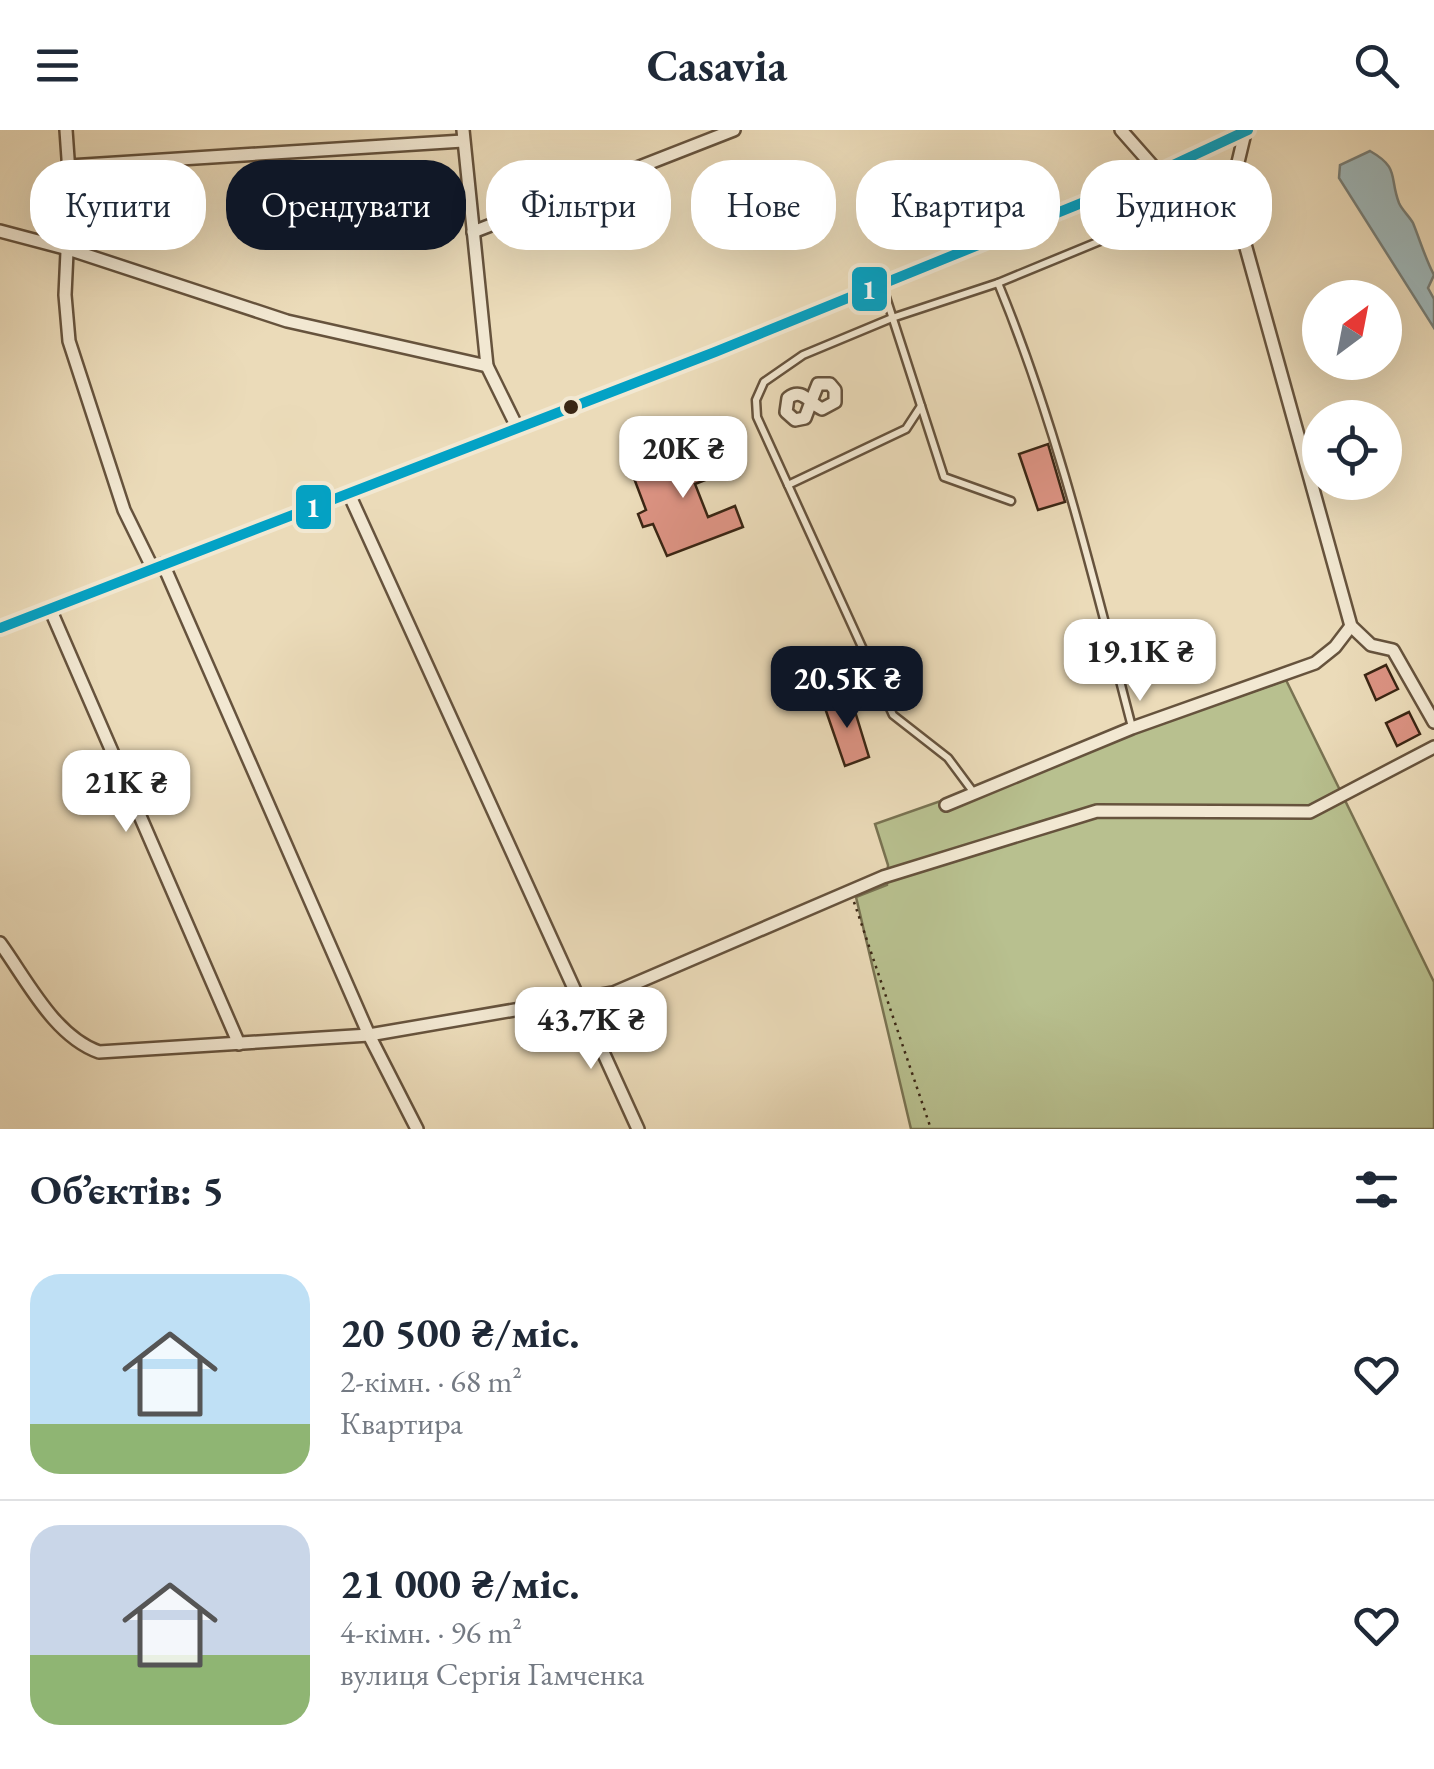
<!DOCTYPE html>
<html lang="uk">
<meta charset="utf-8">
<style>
:root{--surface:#fff;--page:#f6f6f7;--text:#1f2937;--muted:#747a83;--line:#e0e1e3;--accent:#111827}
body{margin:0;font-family:"EB Garamond",serif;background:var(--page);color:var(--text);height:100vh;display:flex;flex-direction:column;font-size:38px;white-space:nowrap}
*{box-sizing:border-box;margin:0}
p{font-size:32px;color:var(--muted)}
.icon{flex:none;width:55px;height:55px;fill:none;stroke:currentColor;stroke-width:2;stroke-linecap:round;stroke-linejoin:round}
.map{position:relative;height:999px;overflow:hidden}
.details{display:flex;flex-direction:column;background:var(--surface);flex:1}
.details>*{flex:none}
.top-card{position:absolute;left:30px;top:30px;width:1375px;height:90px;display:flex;gap:20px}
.needle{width:65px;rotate:32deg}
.tools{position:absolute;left:1302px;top:150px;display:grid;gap:20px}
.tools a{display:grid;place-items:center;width:100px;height:100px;border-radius:50%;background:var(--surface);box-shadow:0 10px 40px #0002;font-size:50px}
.price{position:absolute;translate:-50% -85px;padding:0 22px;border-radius:20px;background:#fff;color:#222;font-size:32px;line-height:65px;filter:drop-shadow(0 2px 5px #0008)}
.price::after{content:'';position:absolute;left:50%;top:60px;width:30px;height:22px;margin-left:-15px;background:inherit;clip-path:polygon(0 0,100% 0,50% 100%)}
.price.active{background:var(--accent);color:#fff}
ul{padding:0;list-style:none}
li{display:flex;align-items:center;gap:30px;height:250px;padding:0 30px}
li+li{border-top:2px solid var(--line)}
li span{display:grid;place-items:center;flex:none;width:280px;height:200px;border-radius:30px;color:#555}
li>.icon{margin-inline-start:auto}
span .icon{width:120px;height:120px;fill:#fffc;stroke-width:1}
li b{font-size:42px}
h2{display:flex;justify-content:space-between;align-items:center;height:120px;padding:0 30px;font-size:42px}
.chip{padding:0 35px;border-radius:40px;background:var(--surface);box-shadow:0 10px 40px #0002;font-size:35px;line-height:90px}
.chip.active{background:var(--accent);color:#fff}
header{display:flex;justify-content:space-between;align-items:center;height:130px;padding:0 30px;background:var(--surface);font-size:45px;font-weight:700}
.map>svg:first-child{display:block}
.green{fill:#b8c08f;stroke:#797352;stroke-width:2.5}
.water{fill:#9eb8bb;stroke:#767e78;stroke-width:2.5}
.building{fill:#dc9383;stroke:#3a2614;stroke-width:2.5}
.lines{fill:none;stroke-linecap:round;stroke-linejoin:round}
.lane-casing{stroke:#66533d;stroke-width:11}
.street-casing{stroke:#66533d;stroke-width:16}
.path{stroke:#3a2614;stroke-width:2.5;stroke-dasharray:2.5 5;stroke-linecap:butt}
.lane{stroke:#f2e8d2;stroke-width:6}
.street{stroke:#f2e8d2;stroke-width:11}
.bus-1-casing{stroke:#f2e8d2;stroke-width:18}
.bus-1{stroke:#03a2c5;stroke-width:10}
.bus-dot{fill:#3a2614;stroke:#f2e8d2;stroke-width:4}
.line-badge{stroke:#f2e8d2;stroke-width:4}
.badge-label{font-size:28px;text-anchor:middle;font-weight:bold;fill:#fff}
</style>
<header><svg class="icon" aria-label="menu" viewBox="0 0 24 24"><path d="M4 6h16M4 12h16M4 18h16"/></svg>Casavia<svg class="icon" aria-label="search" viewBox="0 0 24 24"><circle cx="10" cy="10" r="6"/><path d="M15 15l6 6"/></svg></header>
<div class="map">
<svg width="1434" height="999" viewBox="0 0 1434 999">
<rect width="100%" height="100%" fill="#ebdbb9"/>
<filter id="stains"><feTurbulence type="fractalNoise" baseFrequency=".002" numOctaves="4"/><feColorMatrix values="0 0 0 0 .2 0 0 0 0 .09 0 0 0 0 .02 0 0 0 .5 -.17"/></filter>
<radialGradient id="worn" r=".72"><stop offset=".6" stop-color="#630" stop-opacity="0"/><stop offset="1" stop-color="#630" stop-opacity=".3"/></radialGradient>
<!-- green -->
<polygon class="green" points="1286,550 1434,852 1434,999 911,999 856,767 887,755 888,735 875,694"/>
<!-- water -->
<path class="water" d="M1370,21c30,17 19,26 29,52 3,7 10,13 14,20 7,17 12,35 21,52l-6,13 6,11v29l-95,-150 1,-13z"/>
<!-- building -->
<g class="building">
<polygon points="711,313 723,343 695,354 708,387 735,376 743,397 667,426 653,394 643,397 638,384 646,380 632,343"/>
<polygon points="1048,314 1065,372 1038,380 1019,324"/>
<polygon points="1386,535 1398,559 1376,570 1365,545"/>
<polygon points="850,565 869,627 845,636 825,578 839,574 838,568"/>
<polygon points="1409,582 1420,604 1397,616 1386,593"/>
</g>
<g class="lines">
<defs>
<g id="lane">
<path d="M998,153c59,143 95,295 134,444"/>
<polyline points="882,155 944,347 1011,371"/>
<polyline points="788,355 906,299 921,276"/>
<polyline points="974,663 948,628 893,585 757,287 756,270 764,252 803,225 892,188 998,153 1197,71 1217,75 1237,88"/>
</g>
<g id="street">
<polyline points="66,0 70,57 65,165 69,211 124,380 152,437"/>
<polyline points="463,0 487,236 517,297"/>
<polyline points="1121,0 1158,42"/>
<polyline points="1245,3 1234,49 1238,89 1351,496 1371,515 1393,520 1434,592"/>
<polyline points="69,36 463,11"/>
<polyline points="0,101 68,119 287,191 487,236"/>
<polyline points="473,102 734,0"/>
<path d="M811,272l-6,16 -10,2 -9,-8 2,-14c14,-11 21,5 34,11l13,-7v-12l-5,-6h-12l-6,15"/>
<polyline points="349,364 638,999"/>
<polyline points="163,434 369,905 417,999"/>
<polyline points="51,481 239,914"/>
<polyline points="0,498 715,222 1158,42 1248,0"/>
<polyline points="946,675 1132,598 1315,533 1335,517 1351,496"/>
<path d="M0,813c27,37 54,93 99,109l270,-17 244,-42 270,-116 214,-66 213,1 124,-65"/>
</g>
</defs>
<!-- lane casing -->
<use href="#lane" class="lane-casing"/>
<!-- street casing -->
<use href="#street" class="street-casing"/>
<!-- path -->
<polyline class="path" points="854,772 931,999"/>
<!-- lane -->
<use href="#lane" class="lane"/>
<!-- street -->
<use href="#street" class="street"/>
<defs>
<polyline id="bus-1" points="0,498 715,222 1158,42 1248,0"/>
</defs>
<!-- bus-1 casing -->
<use href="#bus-1" class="bus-1-casing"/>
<!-- bus-1 -->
<use href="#bus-1" class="bus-1"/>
</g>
<!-- markers -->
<circle class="bus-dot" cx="571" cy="277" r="9"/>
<g class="line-badge">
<rect x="850" y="135" width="39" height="48" rx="10" fill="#03a2c5"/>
<rect x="294" y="353" width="39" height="48" rx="10" fill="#03a2c5"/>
</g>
<g class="badge-label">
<text x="869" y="169">1</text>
<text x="313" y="387">1</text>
</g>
<rect width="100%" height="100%" filter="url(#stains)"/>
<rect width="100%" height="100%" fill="url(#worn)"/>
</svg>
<div class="tools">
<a><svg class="needle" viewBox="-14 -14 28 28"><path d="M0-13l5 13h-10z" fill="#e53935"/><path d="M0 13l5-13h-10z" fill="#747a83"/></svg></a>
<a><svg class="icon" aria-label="locate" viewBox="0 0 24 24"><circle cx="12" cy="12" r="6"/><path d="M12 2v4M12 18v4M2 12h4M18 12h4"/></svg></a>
</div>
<b class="price" style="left:683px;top:371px">20K ₴</b>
<b class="price" style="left:1140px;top:574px">19.1K ₴</b>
<b class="price active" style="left:847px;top:601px">20.5K ₴</b>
<b class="price" style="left:126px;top:705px">21K ₴</b>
<b class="price" style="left:591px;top:942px">43.7K ₴</b>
<div class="top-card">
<a class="chip">Купити</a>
<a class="chip active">Орендувати</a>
<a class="chip">Фільтри</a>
<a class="chip">Нове</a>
<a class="chip">Квартира</a>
<a class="chip">Будинок</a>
</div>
</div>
<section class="details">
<h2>Об’єктів: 5<svg class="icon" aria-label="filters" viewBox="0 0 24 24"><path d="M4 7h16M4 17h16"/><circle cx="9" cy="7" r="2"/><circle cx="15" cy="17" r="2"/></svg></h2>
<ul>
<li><span style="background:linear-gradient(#bfe0f5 75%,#8fb573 0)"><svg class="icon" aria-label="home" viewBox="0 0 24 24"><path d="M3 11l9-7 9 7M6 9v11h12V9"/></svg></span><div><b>20 500 ₴/міс.</b><p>2-кімн. · 68 m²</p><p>Квартира</p></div><svg class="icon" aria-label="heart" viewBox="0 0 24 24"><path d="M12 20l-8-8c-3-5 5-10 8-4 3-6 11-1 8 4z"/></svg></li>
<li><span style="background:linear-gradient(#c9d6e8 65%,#8fb573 0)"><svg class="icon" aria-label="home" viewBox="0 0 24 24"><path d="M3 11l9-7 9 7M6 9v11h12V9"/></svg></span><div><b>21 000 ₴/міс.</b><p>4-кімн. · 96 m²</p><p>вулиця Сергія Гамченка</p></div><svg class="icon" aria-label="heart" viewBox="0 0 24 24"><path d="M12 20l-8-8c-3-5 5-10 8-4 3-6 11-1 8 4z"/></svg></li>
</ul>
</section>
